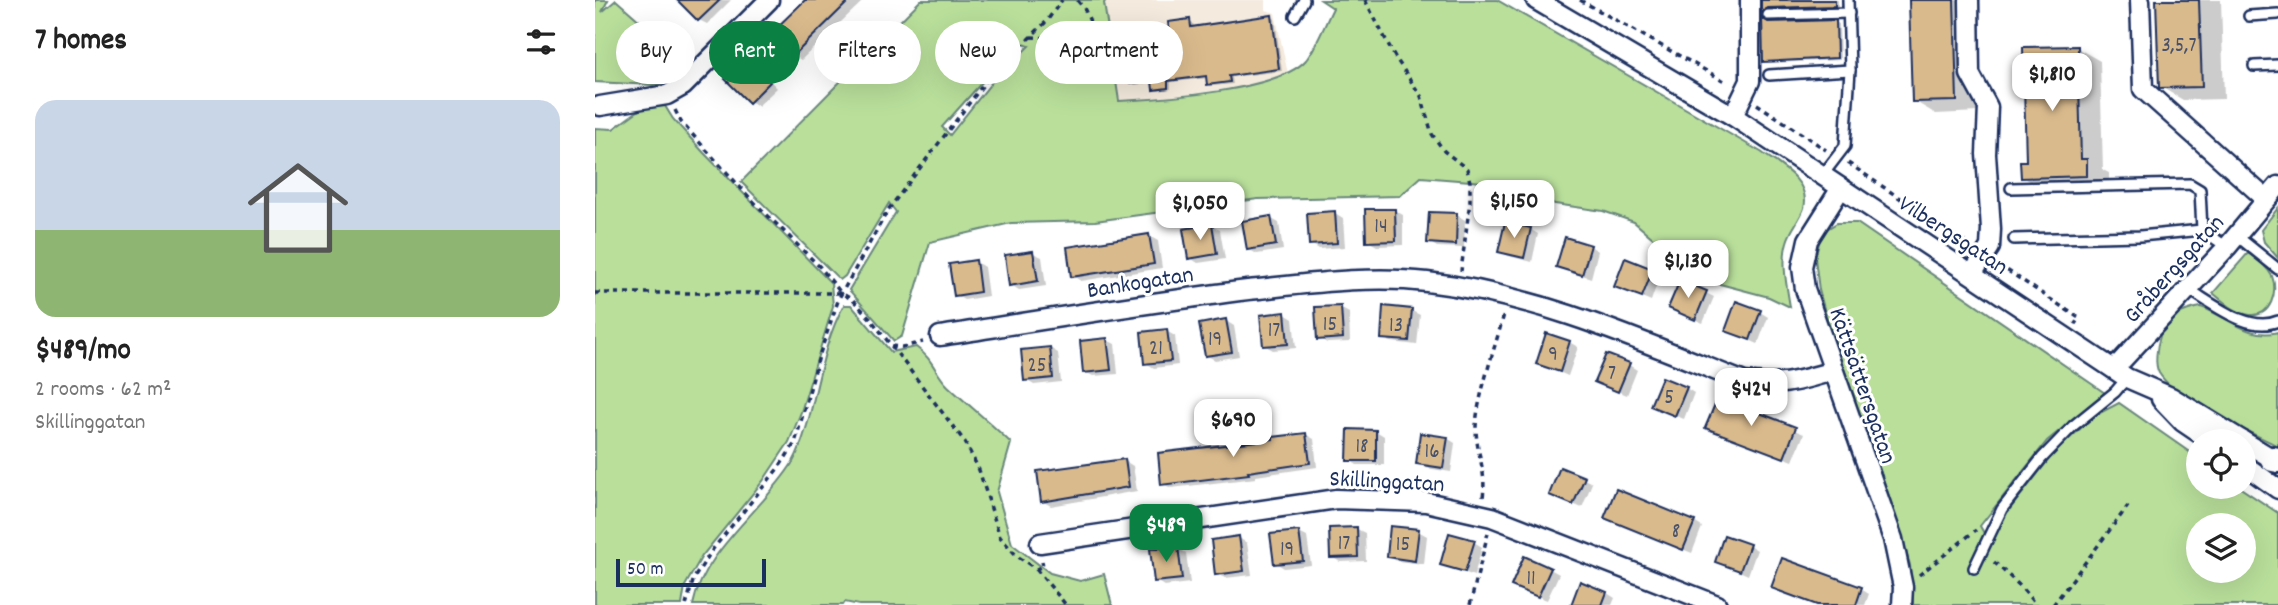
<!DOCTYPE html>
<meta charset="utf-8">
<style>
:root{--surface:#fff;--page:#f6f6f6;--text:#222;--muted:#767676;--accent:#0b8043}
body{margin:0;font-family:Dekko,sans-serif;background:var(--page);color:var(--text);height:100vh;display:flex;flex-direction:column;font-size:26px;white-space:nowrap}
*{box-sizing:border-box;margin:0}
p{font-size:23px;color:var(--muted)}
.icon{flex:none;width:38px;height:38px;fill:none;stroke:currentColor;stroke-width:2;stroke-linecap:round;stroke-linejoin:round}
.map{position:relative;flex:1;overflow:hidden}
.side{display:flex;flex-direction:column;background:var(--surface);width:595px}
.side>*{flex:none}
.banner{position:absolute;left:21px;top:21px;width:665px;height:63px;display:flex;gap:14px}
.tools{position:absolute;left:1591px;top:429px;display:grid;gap:14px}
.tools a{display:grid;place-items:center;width:70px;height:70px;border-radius:50%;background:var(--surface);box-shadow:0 7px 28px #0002;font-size:35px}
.scale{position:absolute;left:21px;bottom:18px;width:150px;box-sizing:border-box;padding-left:7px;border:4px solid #1b2f5e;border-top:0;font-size:19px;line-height:24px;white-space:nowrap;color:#1b2f5e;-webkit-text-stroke:5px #fff;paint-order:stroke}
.price{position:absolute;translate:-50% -60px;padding:0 16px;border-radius:14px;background:#fff;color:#222;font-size:23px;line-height:46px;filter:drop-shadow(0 2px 4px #0008)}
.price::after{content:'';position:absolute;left:50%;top:42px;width:21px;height:16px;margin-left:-10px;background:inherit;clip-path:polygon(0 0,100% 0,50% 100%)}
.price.active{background:var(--accent);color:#fff}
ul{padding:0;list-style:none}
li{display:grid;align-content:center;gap:14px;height:371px;padding:0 35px}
li span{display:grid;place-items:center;height:217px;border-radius:21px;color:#555}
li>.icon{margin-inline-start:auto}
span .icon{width:126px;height:126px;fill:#fffc;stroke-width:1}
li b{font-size:30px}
h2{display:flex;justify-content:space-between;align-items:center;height:84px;padding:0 35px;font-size:30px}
.pill{padding:0 24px;border-radius:32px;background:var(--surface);box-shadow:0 7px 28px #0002;font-size:24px;line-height:63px}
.pill.active{background:var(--accent);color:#fff}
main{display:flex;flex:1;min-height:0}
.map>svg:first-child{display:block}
.built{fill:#f4eadd}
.green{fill:#b9df9b;stroke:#6a877c;stroke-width:2;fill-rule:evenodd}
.shadow{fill:#0003}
.building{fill:#d9ba8d;stroke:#1b2f5e;stroke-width:2}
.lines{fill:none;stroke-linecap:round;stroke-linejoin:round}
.lane-casing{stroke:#1b2f5e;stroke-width:14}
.street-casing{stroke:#1b2f5e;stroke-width:23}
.secondary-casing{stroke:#1b2f5e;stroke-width:30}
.path{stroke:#1b2f5e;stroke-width:3.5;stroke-dasharray:5 5;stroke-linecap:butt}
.lane{stroke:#fff;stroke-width:9}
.street{stroke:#fff;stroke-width:18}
.secondary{stroke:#fff;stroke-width:24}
.labels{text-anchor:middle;stroke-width:6;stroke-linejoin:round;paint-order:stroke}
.number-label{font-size:21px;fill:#4a526a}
.street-label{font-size:24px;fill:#1b2f5e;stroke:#fff}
</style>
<main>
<section class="side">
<h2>7 homes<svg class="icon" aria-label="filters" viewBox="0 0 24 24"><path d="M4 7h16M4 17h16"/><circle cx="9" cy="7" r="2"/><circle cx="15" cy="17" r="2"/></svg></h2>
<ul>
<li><span style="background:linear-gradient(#c9d6e8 60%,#8fb573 0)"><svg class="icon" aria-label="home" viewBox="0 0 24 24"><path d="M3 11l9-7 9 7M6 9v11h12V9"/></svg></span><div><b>$489/mo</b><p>2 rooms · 62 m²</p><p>Skillinggatan</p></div></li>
</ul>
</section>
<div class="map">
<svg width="1683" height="605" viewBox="0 0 1683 605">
<rect width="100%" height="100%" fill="#fff"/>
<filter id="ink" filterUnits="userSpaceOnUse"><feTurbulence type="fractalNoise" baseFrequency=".0143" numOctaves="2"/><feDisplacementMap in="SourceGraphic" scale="14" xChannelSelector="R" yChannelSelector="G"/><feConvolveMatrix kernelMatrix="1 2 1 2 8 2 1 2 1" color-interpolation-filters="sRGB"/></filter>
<g filter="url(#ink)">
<!-- built -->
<polygon class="built" points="511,0 671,0 671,10 680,13 693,74 652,86 560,99 524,102 509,3"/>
<!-- green -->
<g class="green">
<polygon points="0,0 13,0 7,12 21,0 96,66 73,82 58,85 0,82"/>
<path d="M326,0h185l-2,3 15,98c41,-2 160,-10 187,-41 11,-14 19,-36 27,-52l-12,-8h176l264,152c18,13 50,29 43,56 -4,12 -14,22 -17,34 -6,20 0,45 3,65l-21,-10 -68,-18 -67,-57 -31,-11 -48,-7 -60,-21 -74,-6 -21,19 -142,3 -163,22 -84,2 -81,19 -28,94 -8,5 -45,-51 47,-78 -7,-9 -44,73 -5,4 -99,-98zM423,42l11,4 -37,36 -42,53 -8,-8z"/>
<polygon points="70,106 78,119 109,153 236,283 238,306 206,412 194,442 168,481 107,556 90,586 87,605 0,605 0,128 18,129 47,108"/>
<polygon points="1683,208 1683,258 1669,242 1666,230"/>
<path d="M1242,223h20l248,170 -58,48 -67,85 9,16 18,-29 47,-60 40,-37 25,-13 79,55v28l41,1 39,26v92h-365l-3,-40 -22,-72 -59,-166 -10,-37 -4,-32 7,-26zM1603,525h45v45h-45z"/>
<path d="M1653,253c9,7 19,13 24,23 6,16 -1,41 -22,39 -14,-1 -27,-14 -37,-22z"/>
<path d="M249,305h7l40,47 25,-5c17,12 19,26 32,39 20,19 43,37 63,57l-14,49 15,52 38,29 30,8 24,-7 8,31h-253l-14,-3 -2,3h-150c11,-55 72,-97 100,-143 7,-12 11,-27 15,-40 11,-40 16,-81 36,-117z"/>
<path d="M1606,307c26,9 47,33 77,25v114c-31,-16 -102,-45 -119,-73 -5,-9 -2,-27 1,-37 4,-18 24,-26 41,-29z"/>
</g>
<!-- shadow -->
<g class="shadow">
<polygon points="84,0 136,0 112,24 104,20"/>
<polygon points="211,0 266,0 267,2 206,60 198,55"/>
<polygon points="1168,0 1243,0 1243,7 1177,9 1171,14 1168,12"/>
<polygon points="1316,0 1380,0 1383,112 1341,114 1319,101"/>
<polygon points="1563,0 1626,0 1629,99 1588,100 1566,87"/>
<polygon points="677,17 680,19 687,71 637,77 638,84 617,86 614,84 613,78 576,82 576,89 563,91 560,89 559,82 540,85 537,82 576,32 595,21 598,23 599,29"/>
<polygon points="1240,22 1244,24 1245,60 1173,63 1170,61 1173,24"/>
<polygon points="1482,48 1505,61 1508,170 1514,173 1514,188 1450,190 1428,177"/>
<polygon points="152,61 160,65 182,88 163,106 155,101"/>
<polygon points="799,210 808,215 808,245 782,246 773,241"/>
<polygon points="740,213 748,218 750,247 724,249 716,244"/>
<polygon points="862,215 870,220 869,248 842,247 834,242"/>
<polygon points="675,218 684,223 688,250 662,254 653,249"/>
<polygon points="616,226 625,230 630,259 603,263 595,258"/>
<polygon points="935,229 943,234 937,262 914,256 905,252"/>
<polygon points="554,236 563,241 567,268 486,281 478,276"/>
<polygon points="995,246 1003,251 996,278 963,267"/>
<polygon points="438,253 447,257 451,286 424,290 416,285"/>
<polygon points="381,262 389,267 393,296 369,300 360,295"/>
<polygon points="1057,271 1065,275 1056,301 1021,286"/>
<polygon points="1111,293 1119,297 1108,323 1083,312"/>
<polygon points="745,308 754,313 755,342 732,343 724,338"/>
<polygon points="817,311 825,315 822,345 796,342 787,338"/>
<polygon points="1165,312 1173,317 1163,344 1132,330"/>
<polygon points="690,314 698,319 701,348 678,350 669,345"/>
<polygon points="631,321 639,326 644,356 620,360 611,355"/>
<polygon points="571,331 580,336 583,365 559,368 551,363"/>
<polygon points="512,340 520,344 523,374 498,376 490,372"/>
<polygon points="974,342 983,347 973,376 943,363"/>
<polygon points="455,348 463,353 466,382 439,385 431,380"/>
<polygon points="1034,365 1042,370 1032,395 1010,386"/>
<polygon points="1091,388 1099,393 1089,419 1066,410"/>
<polygon points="1124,399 1209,434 1198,461 1112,428"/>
<polygon points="781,431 789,436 789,465 762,465 754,460"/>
<polygon points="710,434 719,439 722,467 661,476 661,478 576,488 568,484 680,441"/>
<polygon points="852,438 860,443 856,472 831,468 823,463"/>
<polygon points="530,461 538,466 542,491 456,506 447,501"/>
<polygon points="989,479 997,483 987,508 956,495"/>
<polygon points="1011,518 1099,522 1107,527 1097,553"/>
<polygon points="762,529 770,533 771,561 745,562 737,557"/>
<polygon points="823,531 832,536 829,564 802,561 794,557"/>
<polygon points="704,533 712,537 716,565 689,568 681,563"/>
<polygon points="644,538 652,543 657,575 630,578 622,573"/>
<polygon points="879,542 887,547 879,576 847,564"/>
<polygon points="1154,545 1162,550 1153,575 1122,561"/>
<polygon points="583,548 591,553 595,583 569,586 561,581"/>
<polygon points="955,569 964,574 952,600 927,590"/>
<polygon points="1178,587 1266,589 1274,594 1270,605 1221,605"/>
<polygon points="1012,593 1020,598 1017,605 978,605"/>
</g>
<!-- building -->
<g class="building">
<polygon points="82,0 125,0 103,21"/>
<polygon points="210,0 255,0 197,57 175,34"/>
<polygon points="1166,0 1240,0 1240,6 1173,8 1166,13"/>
<polygon points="1314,0 1359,0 1362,101 1317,102"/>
<polygon points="1561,0 1604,0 1607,87 1564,88"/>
<polygon points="677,15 684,69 634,76 635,82 612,85 611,76 573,81 573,88 558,90 557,81 535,83 529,36 574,31 573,22 595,19 596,27"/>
<polygon points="1167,17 1173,22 1241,20 1242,58 1168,62"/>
<polygon points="1483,46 1486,159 1492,159 1492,176 1426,178 1425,161 1431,161 1428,47"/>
<polygon points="152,58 175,82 154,103 130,79"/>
<polygon points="770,209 800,209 801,241 771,242"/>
<polygon points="740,211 742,243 714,245 712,213"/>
<polygon points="834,212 862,213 861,245 832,243"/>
<polygon points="676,216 681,245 652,250 647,221"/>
<polygon points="910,222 936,228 929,258 903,252"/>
<polygon points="617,224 622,254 593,259 588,229"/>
<polygon points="554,234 559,264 476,277 472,247"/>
<polygon points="970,237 996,245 987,275 961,267"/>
<polygon points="438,251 443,281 414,286 410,255"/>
<polygon points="1030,258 1058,269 1047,297 1019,287"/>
<polygon points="381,260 385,292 359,296 354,264"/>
<polygon points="1085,280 1112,291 1100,320 1073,308"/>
<polygon points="1141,301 1166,310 1155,340 1130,331"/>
<polygon points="746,306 748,338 722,340 720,307"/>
<polygon points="788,306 817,309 814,341 786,339"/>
<polygon points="690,312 693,344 668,346 665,315"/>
<polygon points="631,319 637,352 610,356 604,324"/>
<polygon points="572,329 576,361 549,364 546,332"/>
<polygon points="951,333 975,341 965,372 941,364"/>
<polygon points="512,338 516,370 488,373 485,341"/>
<polygon points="455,347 458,378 429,381 426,350"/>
<polygon points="1011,354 1035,363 1023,392 999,382"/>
<polygon points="1067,377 1092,387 1080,416 1055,406"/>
<polygon points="1123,397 1201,427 1189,458 1110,428"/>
<polygon points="753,429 781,430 781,461 752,461"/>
<polygon points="711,433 715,463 653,472 654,474 566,485 563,453 678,439 678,437"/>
<polygon points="825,433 853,437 848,468 821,464"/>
<polygon points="530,459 534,487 446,502 442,471"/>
<polygon points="965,467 990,477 978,505 954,495"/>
<polygon points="1021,489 1100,521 1088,550 1009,518"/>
<polygon points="795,526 824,529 820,561 792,557"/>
<polygon points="762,527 763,557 735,558 734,528"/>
<polygon points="704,531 708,561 679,564 675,534"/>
<polygon points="854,533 880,540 870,572 845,565"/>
<polygon points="1129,535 1155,544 1145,571 1120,562"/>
<polygon points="644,536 649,571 620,575 616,540"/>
<polygon points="583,546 587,579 559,582 555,549"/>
<polygon points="929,556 956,568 943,597 916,586"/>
<polygon points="1187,558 1267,587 1261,605 1222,605 1176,588"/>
<polygon points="985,581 1012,592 1007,605 976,605"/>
</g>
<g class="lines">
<defs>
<g id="lane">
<polyline points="1173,15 1254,13"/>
<polyline points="700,16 709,0"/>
<polyline points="1654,16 1683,14"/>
<polyline points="1659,66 1683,65"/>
<polyline points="1174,75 1255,70"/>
<polyline points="1227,176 1250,146 1255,70 1253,0"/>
<polyline points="1416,188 1595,184 1605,190 1607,230 1632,247"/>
<polyline points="1642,236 1683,269"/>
<polyline points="1419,239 1545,236 1607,230"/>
<path d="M1593,289c24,14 61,45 90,32"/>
<polyline points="1379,568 1407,509 1447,458 1478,426 1520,392 1532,378"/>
</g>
<g id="street">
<polyline points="941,0 1138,116 1532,378 1576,397 1648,441"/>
<polyline points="1374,0 1375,74 1393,107 1391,154 1396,229 1395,247 1377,274"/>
<polyline points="1545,0 1548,89 1671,199"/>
<polyline points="5,106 72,95 88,86 174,0"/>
<polyline points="1138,116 1155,81 1155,0"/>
<polyline points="1246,188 1213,240 1207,267 1210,289 1298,539 1308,587 1307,605"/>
<path d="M345,336c102,-16 205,-33 308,-46 59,-6 121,-15 179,-8 111,13 214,59 317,100 38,5 54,-1 89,-11"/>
<polyline points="1519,369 1632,247 1683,186"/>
<polyline points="1566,399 1588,422 1616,441"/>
<polyline points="1648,441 1683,462"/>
<polyline points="1648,464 1683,489"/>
<polyline points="445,543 741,499 831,502 897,517 1122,605"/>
</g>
<polyline id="secondary" points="1678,459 1683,460"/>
</defs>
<!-- lane casing -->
<use href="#lane" class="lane-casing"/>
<!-- street casing -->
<use href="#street" class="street-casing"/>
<!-- secondary casing -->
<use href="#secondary" class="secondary-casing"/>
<!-- path -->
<g class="path">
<polyline points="770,0 800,57 826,96 837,134 849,151 872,169 875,182 875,201 866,271"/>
<polyline points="985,0 1133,83"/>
<polyline points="436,37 455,38 498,28 489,8 482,0"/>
<polyline points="1162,104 1231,150"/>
<polyline points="80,110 86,122 155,198 225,267 246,293"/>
<polyline points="1253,163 1374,245"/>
<polyline points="1404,265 1484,318 1480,324"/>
<polyline points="0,293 246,293 258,300 275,318 370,442 384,470 405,537 422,556 441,569 448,566 447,561"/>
<polyline points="296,346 307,347 328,342"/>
<path d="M888,497c4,-27 -7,-43 -7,-70 1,-30 20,-82 28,-113"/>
<polyline points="1399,562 1424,585 1441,605"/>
<polyline points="441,569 471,605"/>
<polyline points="1324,575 1381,530"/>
<polyline points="91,605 99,578 118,549 185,466 200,443 224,356 244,298 293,210 394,77 451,22 467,0"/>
<polyline points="875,605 893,533"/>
<polyline points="1458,605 1533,506"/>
</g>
<!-- lane -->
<use href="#lane" class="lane"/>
<!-- street -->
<use href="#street" class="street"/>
<!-- secondary -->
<use href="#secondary" class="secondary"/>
</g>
</g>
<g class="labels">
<!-- number labels -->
<g class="number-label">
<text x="1584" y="51">3,5,7</text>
<text x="786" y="232">14</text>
<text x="735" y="330">15</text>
<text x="801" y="331">13</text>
<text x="679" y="336">17</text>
<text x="620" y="345">19</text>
<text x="561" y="354">21</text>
<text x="958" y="360">9</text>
<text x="442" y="371">25</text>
<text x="1017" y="379">7</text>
<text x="1074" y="403">5</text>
<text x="767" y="452">18</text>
<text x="837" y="457">16</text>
<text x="1081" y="537">8</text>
<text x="749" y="549">17</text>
<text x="808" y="550">15</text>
<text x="692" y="555">19</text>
<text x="936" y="584">11</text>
</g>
<!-- street labels -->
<g class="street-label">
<text transform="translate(1359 234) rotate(33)" y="8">Vilbergsgatan</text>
<text transform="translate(1578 268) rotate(-48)" y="8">Gråbergsgatan</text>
<text transform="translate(545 281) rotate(-9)" y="8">Bankogatan</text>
<text transform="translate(1269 385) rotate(71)" y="8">Kättsättersgatan</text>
<text transform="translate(792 480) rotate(3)" y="8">Skillinggatan</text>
</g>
</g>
</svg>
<div class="tools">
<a><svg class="icon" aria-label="locate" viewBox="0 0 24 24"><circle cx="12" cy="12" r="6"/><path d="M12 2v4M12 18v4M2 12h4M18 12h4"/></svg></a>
<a><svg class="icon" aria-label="layers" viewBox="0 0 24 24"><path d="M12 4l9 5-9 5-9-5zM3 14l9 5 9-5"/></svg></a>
</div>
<div class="scale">50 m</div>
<b class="price" style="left:1457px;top:113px">$1,810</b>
<b class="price" style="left:919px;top:240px">$1,150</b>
<b class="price" style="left:605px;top:242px">$1,050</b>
<b class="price" style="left:1093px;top:300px">$1,130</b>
<b class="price" style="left:1156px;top:428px">$424</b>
<b class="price" style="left:638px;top:459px">$690</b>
<b class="price active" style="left:571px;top:564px">$489</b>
<div class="banner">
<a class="pill">Buy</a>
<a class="pill active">Rent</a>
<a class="pill">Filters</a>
<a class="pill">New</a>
<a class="pill">Apartment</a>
</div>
</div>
</main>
